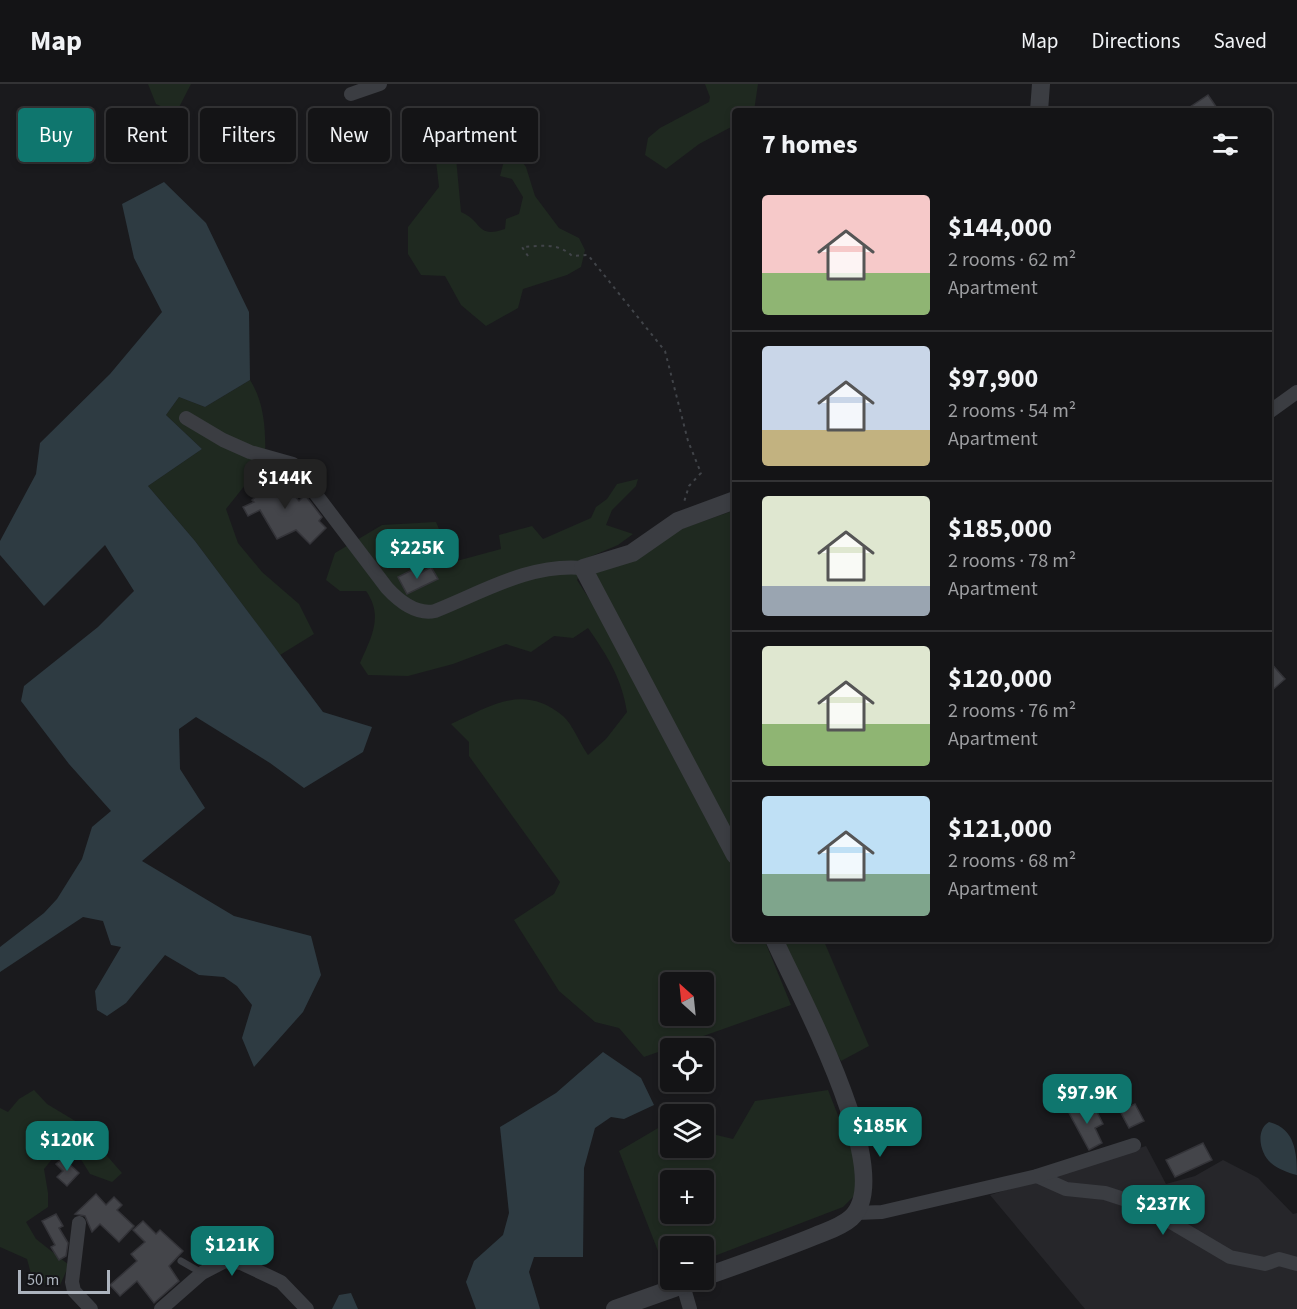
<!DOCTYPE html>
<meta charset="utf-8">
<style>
:root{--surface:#141416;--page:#212123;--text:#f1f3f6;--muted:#9d9ea1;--line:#333335;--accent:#0f766e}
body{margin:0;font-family:"Source Sans 3",sans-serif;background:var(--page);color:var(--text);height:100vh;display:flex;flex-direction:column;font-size:22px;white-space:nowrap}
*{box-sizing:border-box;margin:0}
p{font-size:20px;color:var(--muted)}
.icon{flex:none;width:33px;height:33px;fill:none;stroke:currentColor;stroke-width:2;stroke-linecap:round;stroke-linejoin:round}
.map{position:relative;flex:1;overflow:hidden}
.drawer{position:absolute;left:732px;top:24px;width:540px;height:834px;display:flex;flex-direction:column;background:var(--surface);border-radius:6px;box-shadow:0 3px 9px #0003,0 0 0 2px var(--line)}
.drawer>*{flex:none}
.banner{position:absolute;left:18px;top:24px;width:570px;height:54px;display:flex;gap:12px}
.needle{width:39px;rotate:333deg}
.controls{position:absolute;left:660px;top:888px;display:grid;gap:12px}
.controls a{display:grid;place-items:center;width:54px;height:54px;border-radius:6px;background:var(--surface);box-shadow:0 3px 9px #0003,0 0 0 2px var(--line);font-size:30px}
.scale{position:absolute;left:18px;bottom:15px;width:92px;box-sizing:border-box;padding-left:6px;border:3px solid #acb3bd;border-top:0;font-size:16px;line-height:21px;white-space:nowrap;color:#acb3bd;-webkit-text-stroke:4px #151518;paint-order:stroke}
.price{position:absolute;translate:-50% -51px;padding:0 14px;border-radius:12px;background:var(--accent);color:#fff;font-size:20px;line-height:39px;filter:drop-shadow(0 2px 3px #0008)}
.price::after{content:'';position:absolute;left:50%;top:36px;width:18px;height:14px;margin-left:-9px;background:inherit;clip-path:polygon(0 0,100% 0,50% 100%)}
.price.current{background:#222;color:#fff}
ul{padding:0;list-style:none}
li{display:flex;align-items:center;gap:18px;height:150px;padding:0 30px}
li+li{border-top:2px solid var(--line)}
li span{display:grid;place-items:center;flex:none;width:168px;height:120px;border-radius:6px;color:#555}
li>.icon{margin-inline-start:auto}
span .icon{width:72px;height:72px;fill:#fffc;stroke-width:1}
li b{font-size:26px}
h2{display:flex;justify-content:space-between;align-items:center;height:72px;padding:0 30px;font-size:26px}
.tag{padding:0 21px;border-radius:6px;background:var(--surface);box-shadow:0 3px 9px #0003,0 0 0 2px var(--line);font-size:21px;line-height:54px}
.tag.current{background:var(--accent);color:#fff}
header{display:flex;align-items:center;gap:36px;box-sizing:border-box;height:84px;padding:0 30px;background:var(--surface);border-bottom:2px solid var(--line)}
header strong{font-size:28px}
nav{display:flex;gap:33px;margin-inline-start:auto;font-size:21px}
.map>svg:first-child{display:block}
.built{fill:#26262a}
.green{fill:#1f2920;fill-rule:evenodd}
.water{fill:#2e3b42}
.building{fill:#44454a;stroke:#343439;stroke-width:1.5}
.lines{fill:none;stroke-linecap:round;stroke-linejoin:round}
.path{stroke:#414449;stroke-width:2;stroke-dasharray:3 4.5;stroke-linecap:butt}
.service{stroke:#3b3d42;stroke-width:7}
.minor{stroke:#3b3d42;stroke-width:14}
.tertiary{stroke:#3b3d42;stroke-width:18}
</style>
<header>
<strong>Map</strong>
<nav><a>Map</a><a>Directions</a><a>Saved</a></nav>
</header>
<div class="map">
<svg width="1297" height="1225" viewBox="0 0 1297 1225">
<rect width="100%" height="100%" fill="#1a1a1d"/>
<!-- built -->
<polygon class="built" points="1146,1062 1166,1100 1195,1092 1223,1076 1258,1094 1293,1130 1297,1129 1297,1225 1085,1225 990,1111"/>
<!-- green -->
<g class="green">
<polygon points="148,0 191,0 176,29 156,20"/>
<polygon points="705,0 758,0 754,27 735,27 735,41 699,60 666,85 645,71 648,54 660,44 709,18 710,13"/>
<path d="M446,61l9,2 6,65c22,9 15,27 44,17l1,-10 13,-5 4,-17 -11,-18 -12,-3 6,-23 7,-3 13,17 9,29 24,32 20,10 6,12 -4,17 -14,8 -44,14 -5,19 -32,18 -25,-21 -16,-29 -24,-1 -13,-21v-27l31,-40 -4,-35z"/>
<path d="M250,296c15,23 16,53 15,80l-39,49 12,34 24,29 37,32 15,30 -34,21 -85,-114 -47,-55 54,-37 -36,-34 13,-18 26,10z"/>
<path d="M638,395l-2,7 -24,24 -6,15 27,9 -15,11 -31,13 -10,22 30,46 128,240v73h29l27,66 -147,52 -25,-29 -24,-6 -36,-31 -45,-71 40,-26 6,-12 -91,-126v-14l-18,-18c40,-18 72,-41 112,-8 10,9 17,28 25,39l18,-16 21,-27c-5,-33 -20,-57 -39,-84l-15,10 -19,-2 -23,16 -25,-8 -53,20 -45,12 -40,-1 -8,-12c11,-25 24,-47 6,-72h-26l-14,-11 9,-27 47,-28 54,-3 17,40 48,-13 -2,-14 33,-9 11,13 48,-21 5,-11 11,-8 10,-15zM670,898h34v34h-34z"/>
<polygon points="735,426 735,760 593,488 681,445"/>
<polygon points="780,855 823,855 869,962 841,977 802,905"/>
<polygon points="34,1006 47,1020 77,1038 122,1089 112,1098 90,1090 74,1064 57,1069 44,1085 48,1109 48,1123 26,1138 36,1155 69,1181 60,1201 33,1197 27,1175 0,1163 0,1024 8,1028 19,1015"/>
<path d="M828,1006l30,76 -2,28 -13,13 -139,53v-14h-34v26l-3,2 -48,-123 46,-27 5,1v23h34v-16l29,7 22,-38zM670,1096h34v34h-34z"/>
</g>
<!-- water -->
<g class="water">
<polygon points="164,98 206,139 249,228 250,296 205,323 179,313 166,331 202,365 148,402 195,457 323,628 372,643 363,668 304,704 270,679 196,633 179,645 180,685 205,724 142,777 234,832 311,852 321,891 303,928 254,983 242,954 252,921 237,902 224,893 199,891 165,871 126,919 107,932 97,926 95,907 121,863 111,861 103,837 83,833 0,888 0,863 44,829 57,815 82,775 92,743 111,727 69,680 21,617 24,602 98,543 134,507 105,461 44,522 0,471 0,457 36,390 40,359 110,290 162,228 134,174 122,120"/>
<polygon points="603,968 641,994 654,1021 624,1035 611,1033 595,1044 584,1084 583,1173 534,1173 529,1188 540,1225 476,1225 466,1198 474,1177 503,1151 509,1129 500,1043 556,1009"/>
<path d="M1269,1038c26,6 28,31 28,53 -8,-2 -19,-6 -26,-12 -11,-9 -16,-33 -2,-41z"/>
<polygon points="351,1209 358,1225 332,1225 339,1211"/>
</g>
<!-- building -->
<g class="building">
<polygon points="1208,11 1219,27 1184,27"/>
<polygon points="272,385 299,417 305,411 322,433 319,437 326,444 310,460 296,446 277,455 260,426 248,432 243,423 254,418 252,416 262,407 256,399"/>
<polygon points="431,483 438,495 407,510 398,493 412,486 416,492"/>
<polygon points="1269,577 1285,595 1269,609"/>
<polygon points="1135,1020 1144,1037 1129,1044 1120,1027"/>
<polygon points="1080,1021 1084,1029 1095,1024 1103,1040 1095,1044 1102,1059 1089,1066 1068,1027"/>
<polygon points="1203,1059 1212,1076 1175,1093 1166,1076"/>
<polygon points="63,1074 79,1089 67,1102 57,1093 63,1087 56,1080"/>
<polygon points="96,1110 106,1121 114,1113 122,1121 117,1126 134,1142 119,1158 100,1140 92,1148 85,1132 75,1130"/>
<polygon points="56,1130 63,1142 59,1144 68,1159 66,1172 59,1176 51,1163 55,1161 42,1137"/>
<polygon points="143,1137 156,1150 160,1146 183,1167 169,1182 179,1197 154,1219 137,1197 120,1212 110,1201 137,1177 131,1170 145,1158 133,1146"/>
</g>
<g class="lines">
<!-- path -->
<path class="path" d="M528,172l-6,-9c18,-1 36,-5 50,9l16,-1 77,96 23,90 13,32 -12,13 -5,16"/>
<!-- service -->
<polyline class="service" points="181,1177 202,1189"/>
<!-- minor -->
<g class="minor">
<polyline points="351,10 380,0"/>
<polyline points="1269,328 1297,308"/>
<path d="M186,334l37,22 27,12 43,12 94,124c12,13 29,27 48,23 48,-19 95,-48 148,-43"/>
<polyline points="1037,1092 1066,1105 1105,1109 1142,1121 1230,1173 1265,1180 1279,1175 1297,1180"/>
<polyline points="856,1129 882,1128 1037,1092 1134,1061"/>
<polyline points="79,1139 72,1198 74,1207 91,1225"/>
<polyline points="683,1201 690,1225"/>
<polyline points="161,1225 202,1189 225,1177 241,1179 281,1198 307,1225"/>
</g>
<!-- tertiary -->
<g class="tertiary">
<polyline points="1039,27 1041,0"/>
<polyline points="735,416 678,437 632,469 583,484 735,771"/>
<path d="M704,1193c37,-13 74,-26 111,-41 12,-5 26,-9 36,-18 48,-43 -55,-229 -77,-279"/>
<polyline points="615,1225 697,1196"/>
</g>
</g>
</svg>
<div class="controls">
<a><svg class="needle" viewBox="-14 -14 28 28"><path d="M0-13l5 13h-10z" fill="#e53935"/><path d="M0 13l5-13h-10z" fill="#9d9ea1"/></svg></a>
<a><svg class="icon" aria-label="locate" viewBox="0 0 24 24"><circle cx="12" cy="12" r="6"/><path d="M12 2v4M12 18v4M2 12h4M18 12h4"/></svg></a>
<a><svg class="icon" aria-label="layers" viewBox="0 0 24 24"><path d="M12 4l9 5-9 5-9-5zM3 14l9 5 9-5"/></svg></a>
<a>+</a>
<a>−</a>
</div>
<div class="scale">50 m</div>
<b class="price current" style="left:285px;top:426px">$144K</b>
<b class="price" style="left:417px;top:496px">$225K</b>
<b class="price" style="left:1087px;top:1041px">$97.9K</b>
<b class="price" style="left:880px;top:1074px">$185K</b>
<b class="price" style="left:67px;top:1088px">$120K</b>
<b class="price" style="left:1163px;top:1152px">$237K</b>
<b class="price" style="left:232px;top:1193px">$121K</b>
<div class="banner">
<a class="tag current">Buy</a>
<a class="tag">Rent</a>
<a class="tag">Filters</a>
<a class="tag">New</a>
<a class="tag">Apartment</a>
</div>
<section class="drawer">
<h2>7 homes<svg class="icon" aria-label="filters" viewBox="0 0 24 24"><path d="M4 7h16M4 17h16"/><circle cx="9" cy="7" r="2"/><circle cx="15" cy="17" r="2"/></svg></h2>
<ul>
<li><span style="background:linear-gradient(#f6c9c9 65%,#8fb573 0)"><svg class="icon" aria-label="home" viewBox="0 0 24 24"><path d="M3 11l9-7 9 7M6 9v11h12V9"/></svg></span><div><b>$144,000</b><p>2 rooms · 62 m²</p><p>Apartment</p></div></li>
<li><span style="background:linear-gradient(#c9d6e8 70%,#c2b280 0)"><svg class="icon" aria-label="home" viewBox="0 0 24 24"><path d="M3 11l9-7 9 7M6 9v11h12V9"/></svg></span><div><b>$97,900</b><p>2 rooms · 54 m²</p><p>Apartment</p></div></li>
<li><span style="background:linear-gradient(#dfe7d0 75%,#9aa5b1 0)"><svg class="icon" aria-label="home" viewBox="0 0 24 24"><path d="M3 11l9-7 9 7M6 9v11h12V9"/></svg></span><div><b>$185,000</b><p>2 rooms · 78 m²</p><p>Apartment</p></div></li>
<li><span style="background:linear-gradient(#dfe7d0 65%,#8fb573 0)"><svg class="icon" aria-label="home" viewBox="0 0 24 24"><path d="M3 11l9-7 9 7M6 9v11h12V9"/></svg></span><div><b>$120,000</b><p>2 rooms · 76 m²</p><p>Apartment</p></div></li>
<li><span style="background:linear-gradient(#bfe0f5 65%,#7fa58c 0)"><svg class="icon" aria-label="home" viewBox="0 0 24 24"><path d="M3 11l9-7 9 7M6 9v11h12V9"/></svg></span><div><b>$121,000</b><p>2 rooms · 68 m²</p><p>Apartment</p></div></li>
</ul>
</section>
</div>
